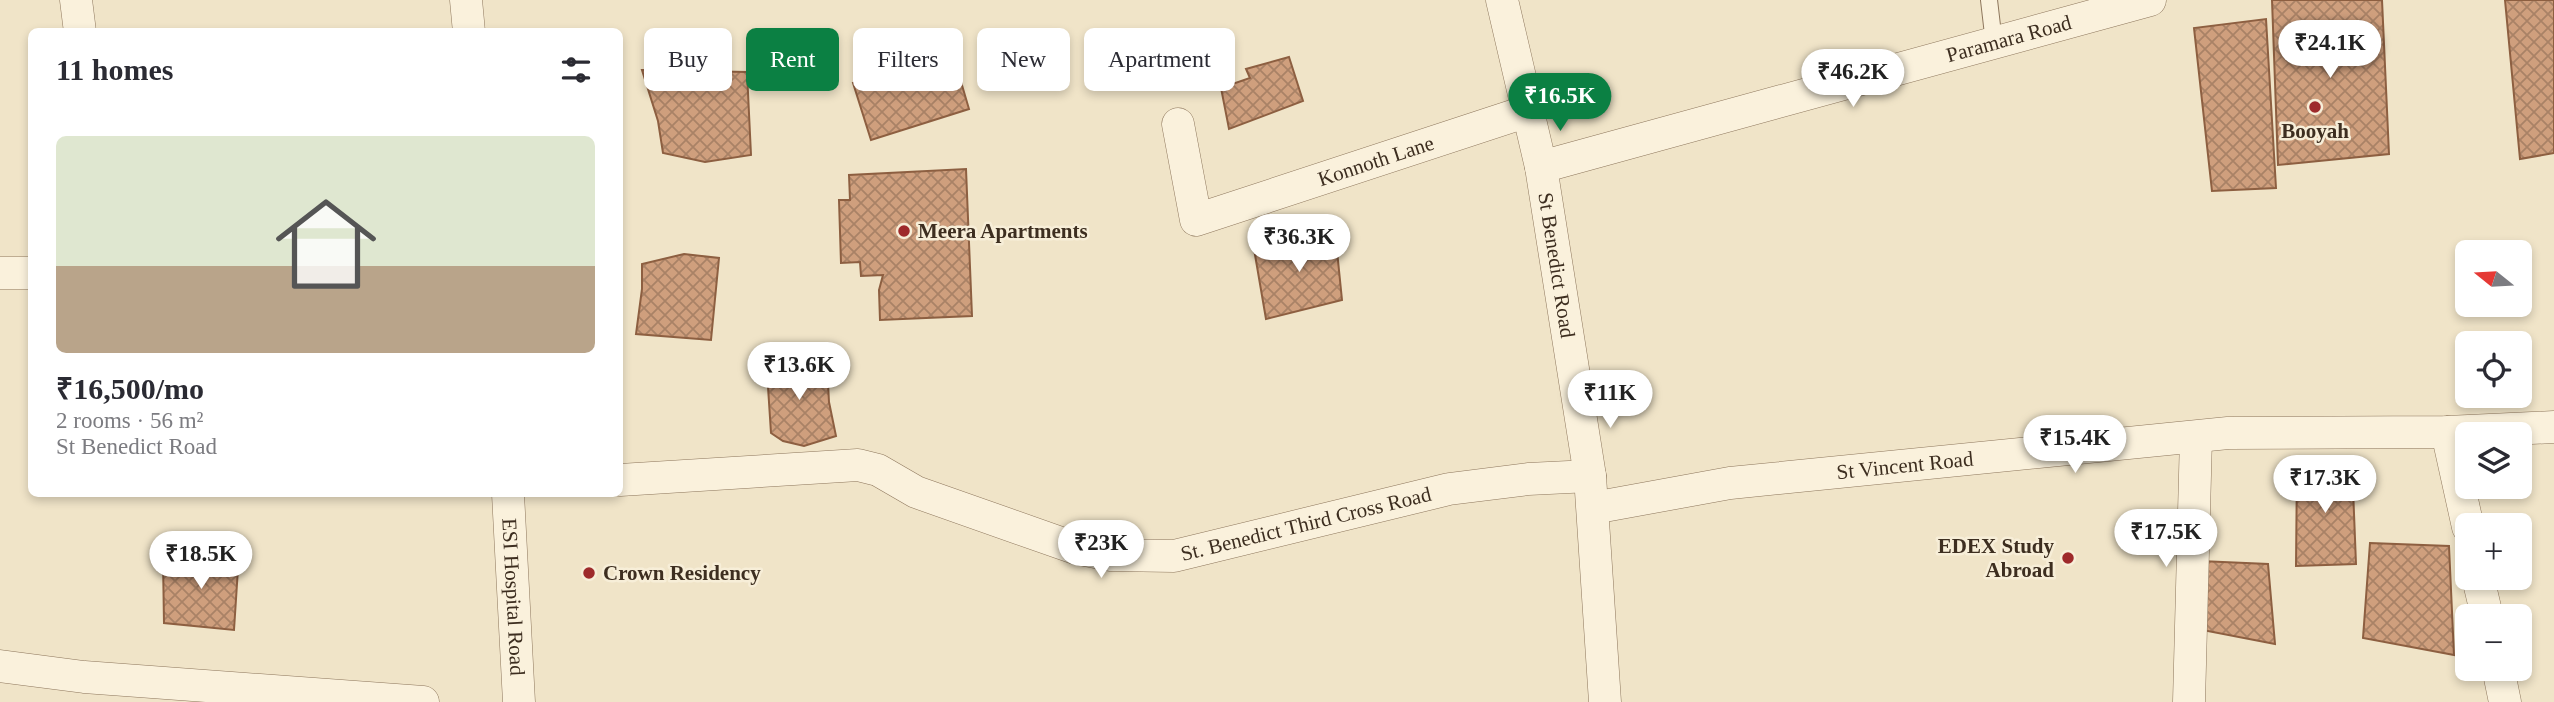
<!DOCTYPE html>
<meta charset="utf-8">
<style>
:root{--surface:#fff;--page:#f2f2f3;--text:#2b2b33;--muted:#7c7c81;--line:#e1e1e2;--accent:#0b8043}
body{margin:0;font-family:Georgia,serif;background:var(--page);color:var(--text);height:100vh;display:flex;flex-direction:column;font-size:26px;white-space:nowrap}
*{box-sizing:border-box;margin:0}
p{font-size:23px;color:var(--muted)}
.icon{flex:none;width:38px;height:38px;fill:none;stroke:currentColor;stroke-width:2;stroke-linecap:round;stroke-linejoin:round}
.map{position:relative;flex:1;overflow:hidden}
.side{position:absolute;left:28px;top:28px;width:595px;height:469px;display:flex;flex-direction:column;background:var(--surface);border-radius:10px;box-shadow:0 4px 10px #0003}
.side>*{flex:none}
.hud{position:absolute;left:644px;top:28px;width:665px;height:63px;display:flex;gap:14px}
.needle{width:46px;rotate:288deg}
.controls{position:absolute;left:2455px;top:240px;display:grid;gap:14px}
.controls a{display:grid;place-items:center;width:77px;height:77px;border-radius:10px;background:var(--surface);box-shadow:0 4px 10px #0003;font-size:35px}
.price{position:absolute;translate:-50% -60px;padding:0 16px;border-radius:24px;background:#fff;color:#222;font-size:23px;line-height:46px;filter:drop-shadow(0 2px 4px #0008)}
.price::after{content:'';position:absolute;left:50%;top:42px;width:21px;height:16px;margin-left:-10px;background:inherit;clip-path:polygon(0 0,100% 0,50% 100%)}
.price.current{background:var(--accent);color:#fff}
ul{padding:0;list-style:none}
li{display:grid;align-content:center;gap:14px;height:371px;padding:0 28px}
li+li{border-top:2px solid var(--line)}
li span{display:grid;place-items:center;height:217px;border-radius:10px;color:#555}
li>.icon{margin-inline-start:auto}
span .icon{width:126px;height:126px;fill:#fffc;stroke-width:1}
li b{font-size:30px}
h2{display:flex;justify-content:space-between;align-items:center;height:84px;padding:0 28px;font-size:30px}
.pill{padding:0 24px;border-radius:10px;background:var(--surface);box-shadow:0 4px 10px #0003;font-size:24px;line-height:63px}
.pill.current{background:var(--accent);color:#fff}
.map>svg:first-child{display:block}
.building{fill:url(#building-cross-hatch);stroke:#8d5f41;stroke-width:2}
.lines{fill:none;stroke-linecap:round;stroke-linejoin:round}
.lane-casing{stroke:#8d765c;stroke-width:18}
.street-casing{stroke:#8d765c;stroke-width:33}
.lane{stroke:#faf1dc;stroke-width:16}
.street{stroke:#faf1dc;stroke-width:32}
.poi-dot{fill:#9e2a2b;stroke:#f7eed8;stroke-width:2.5}
.labels{text-anchor:middle;stroke-width:5;stroke-linejoin:round;paint-order:stroke}
.street-label{font-size:21px;fill:#3d2e20;stroke:#f7eed8}
.poi-label{font-size:21px;font-weight:bold;fill:#3d2e20;stroke:#f7eed8;text-anchor:start}
</style>
<div class="map">
<svg width="2554" height="702" viewBox="0 0 2554 702">
<defs>
<pattern id="building-cross-hatch" width="8" height="8" patternUnits="userSpaceOnUse" patternTransform="scale(1.75)"><rect width="8" height="8" fill="#cf9f7d"/><path d="M0 0l8 8M0 8l8-8" fill="none" stroke="#a98266"/></pattern>
</defs>
<rect width="100%" height="100%" fill="#f0e4c8"/>
<!-- building -->
<g class="building">
<polygon points="2272,0 2382,0 2389,154 2278,165"/>
<polygon points="2505,0 2554,0 2554,153 2520,159"/>
<polygon points="2266,19 2276,188 2212,191 2194,28"/>
<polygon points="947,34 969,109 871,140 853,83 913,64 908,46"/>
<polygon points="1289,57 1303,101 1229,129 1221,88 1250,78 1246,69"/>
<polygon points="642,70 747,72 751,155 705,162 663,153 658,121"/>
<polygon points="966,169 972,316 880,320 879,290 883,275 861,276 860,262 841,263 839,200 850,200 849,175"/>
<polygon points="1335,231 1342,300 1266,319 1254,249"/>
<polygon points="684,254 719,258 711,340 636,334 642,289 642,264"/>
<polygon points="766,356 796,363 827,364 829,402 836,436 804,446 783,441 771,433"/>
<polygon points="2297,463 2352,463 2356,564 2296,566"/>
<polygon points="2370,543 2449,546 2454,655 2363,638"/>
<polygon points="239,553 234,630 164,623 163,560"/>
<polygon points="2200,561 2268,564 2275,644 2192,628"/>
</g>
<g class="lines">
<defs>
<polyline id="lane" points="1989,0 1994,43"/>
<g id="street">
<polyline points="76,0 80,32"/>
<polyline points="466,0 469,32"/>
<path id="s1" d="M1502,0l39,167 49,309 15,226"/>
<path id="s2" d="M1178,124l18,96 332,-109"/>
<path id="s3" d="M1541,167l609,-167"/>
<polyline points="0,273 32,273"/>
<polyline points="2447,432 2468,527"/>
<path id="s4" d="M620,480l238,-15 20,5 38,22 159,56 36,7 63,1 275,-67 79,-10 62,-3"/>
<path id="s5" d="M508,494l11,208"/>
<path id="s6" d="M1593,508l137,-25 498,-50 219,-1 107,-5"/>
<polyline points="2478,578 2487,616"/>
<polyline points="0,666 84,677 423,702"/>
<polyline points="2498,668 2505,702"/>
<polyline points="2189,702 2196,437"/>
</g>
</defs>
<!-- lane casing -->
<use href="#lane" class="lane-casing"/>
<!-- street casing -->
<use href="#street" class="street-casing"/>
<!-- lane -->
<use href="#lane" class="lane"/>
<!-- street -->
<use href="#street" class="street"/>
</g>
<!-- markers -->
<g class="poi-dot">
<circle cx="2315" cy="107" r="7"/>
<circle cx="904" cy="231" r="7"/>
<circle cx="2068" cy="558" r="7"/>
<circle cx="589" cy="573" r="7"/>
</g>
<g class="labels">
<!-- street labels -->
<g class="street-label">
<text dy="7" stroke="none"><textPath href="#s3" startOffset="485">Paramara Road</textPath></text>
<text dy="7" stroke="none"><textPath href="#s2" startOffset="287">Konnoth Lane</textPath></text>
<text dy="7" stroke="none"><textPath href="#s1" startOffset="271">St Benedict Road</textPath></text>
<text dy="7" stroke="none"><textPath href="#s6" startOffset="315">St Vincent Road</textPath></text>
<text dy="7" stroke="none"><textPath href="#s4" startOffset="707">St. Benedict Third Cross Road</textPath></text>
<text dy="7" stroke="none"><textPath href="#s5" startOffset="103">ESI Hospital Road</textPath></text>
</g>
<!-- poi labels -->
<g class="poi-label">
<text x="2315" y="138" text-anchor="middle">Booyah</text>
<text x="918" y="238">Meera Apartments</text>
<text x="2054" y="553" text-anchor="end">EDEX Study<tspan x="2054" dy="24">Abroad</tspan></text>
<text x="603" y="580">Crown Residency</text>
</g>
</g>
</svg>
<div class="controls">
<a><svg class="needle" viewBox="-14 -14 28 28"><path d="M0-13l5 13h-10z" fill="#e53935"/><path d="M0 13l5-13h-10z" fill="#7c7c81"/></svg></a>
<a><svg class="icon" aria-label="locate" viewBox="0 0 24 24"><circle cx="12" cy="12" r="6"/><path d="M12 2v4M12 18v4M2 12h4M18 12h4"/></svg></a>
<a><svg class="icon" aria-label="layers" viewBox="0 0 24 24"><path d="M12 4l9 5-9 5-9-5zM3 14l9 5 9-5"/></svg></a>
<a>+</a>
<a>−</a>
</div>
<b class="price" style="left:2330px;top:80px">₹24.1K</b>
<b class="price" style="left:1853px;top:109px">₹46.2K</b>
<b class="price current" style="left:1560px;top:133px">₹16.5K</b>
<b class="price" style="left:1299px;top:274px">₹36.3K</b>
<b class="price" style="left:799px;top:402px">₹13.6K</b>
<b class="price" style="left:1610px;top:430px">₹11K</b>
<b class="price" style="left:2075px;top:475px">₹15.4K</b>
<b class="price" style="left:2325px;top:515px">₹17.3K</b>
<b class="price" style="left:2166px;top:569px">₹17.5K</b>
<b class="price" style="left:1101px;top:580px">₹23K</b>
<b class="price" style="left:201px;top:591px">₹18.5K</b>
<div class="hud">
<a class="pill">Buy</a>
<a class="pill current">Rent</a>
<a class="pill">Filters</a>
<a class="pill">New</a>
<a class="pill">Apartment</a>
</div>
<section class="side">
<h2>11 homes<svg class="icon" aria-label="filters" viewBox="0 0 24 24"><path d="M4 7h16M4 17h16"/><circle cx="9" cy="7" r="2"/><circle cx="15" cy="17" r="2"/></svg></h2>
<ul>
<li><span style="background:linear-gradient(#dfe7d0 60%,#b9a48a 0)"><svg class="icon" aria-label="home" viewBox="0 0 24 24"><path d="M3 11l9-7 9 7M6 9v11h12V9"/></svg></span><div><b>₹16,500/mo</b><p>2 rooms · 56 m²</p><p>St Benedict Road</p></div></li>
</ul>
</section>
</div>
